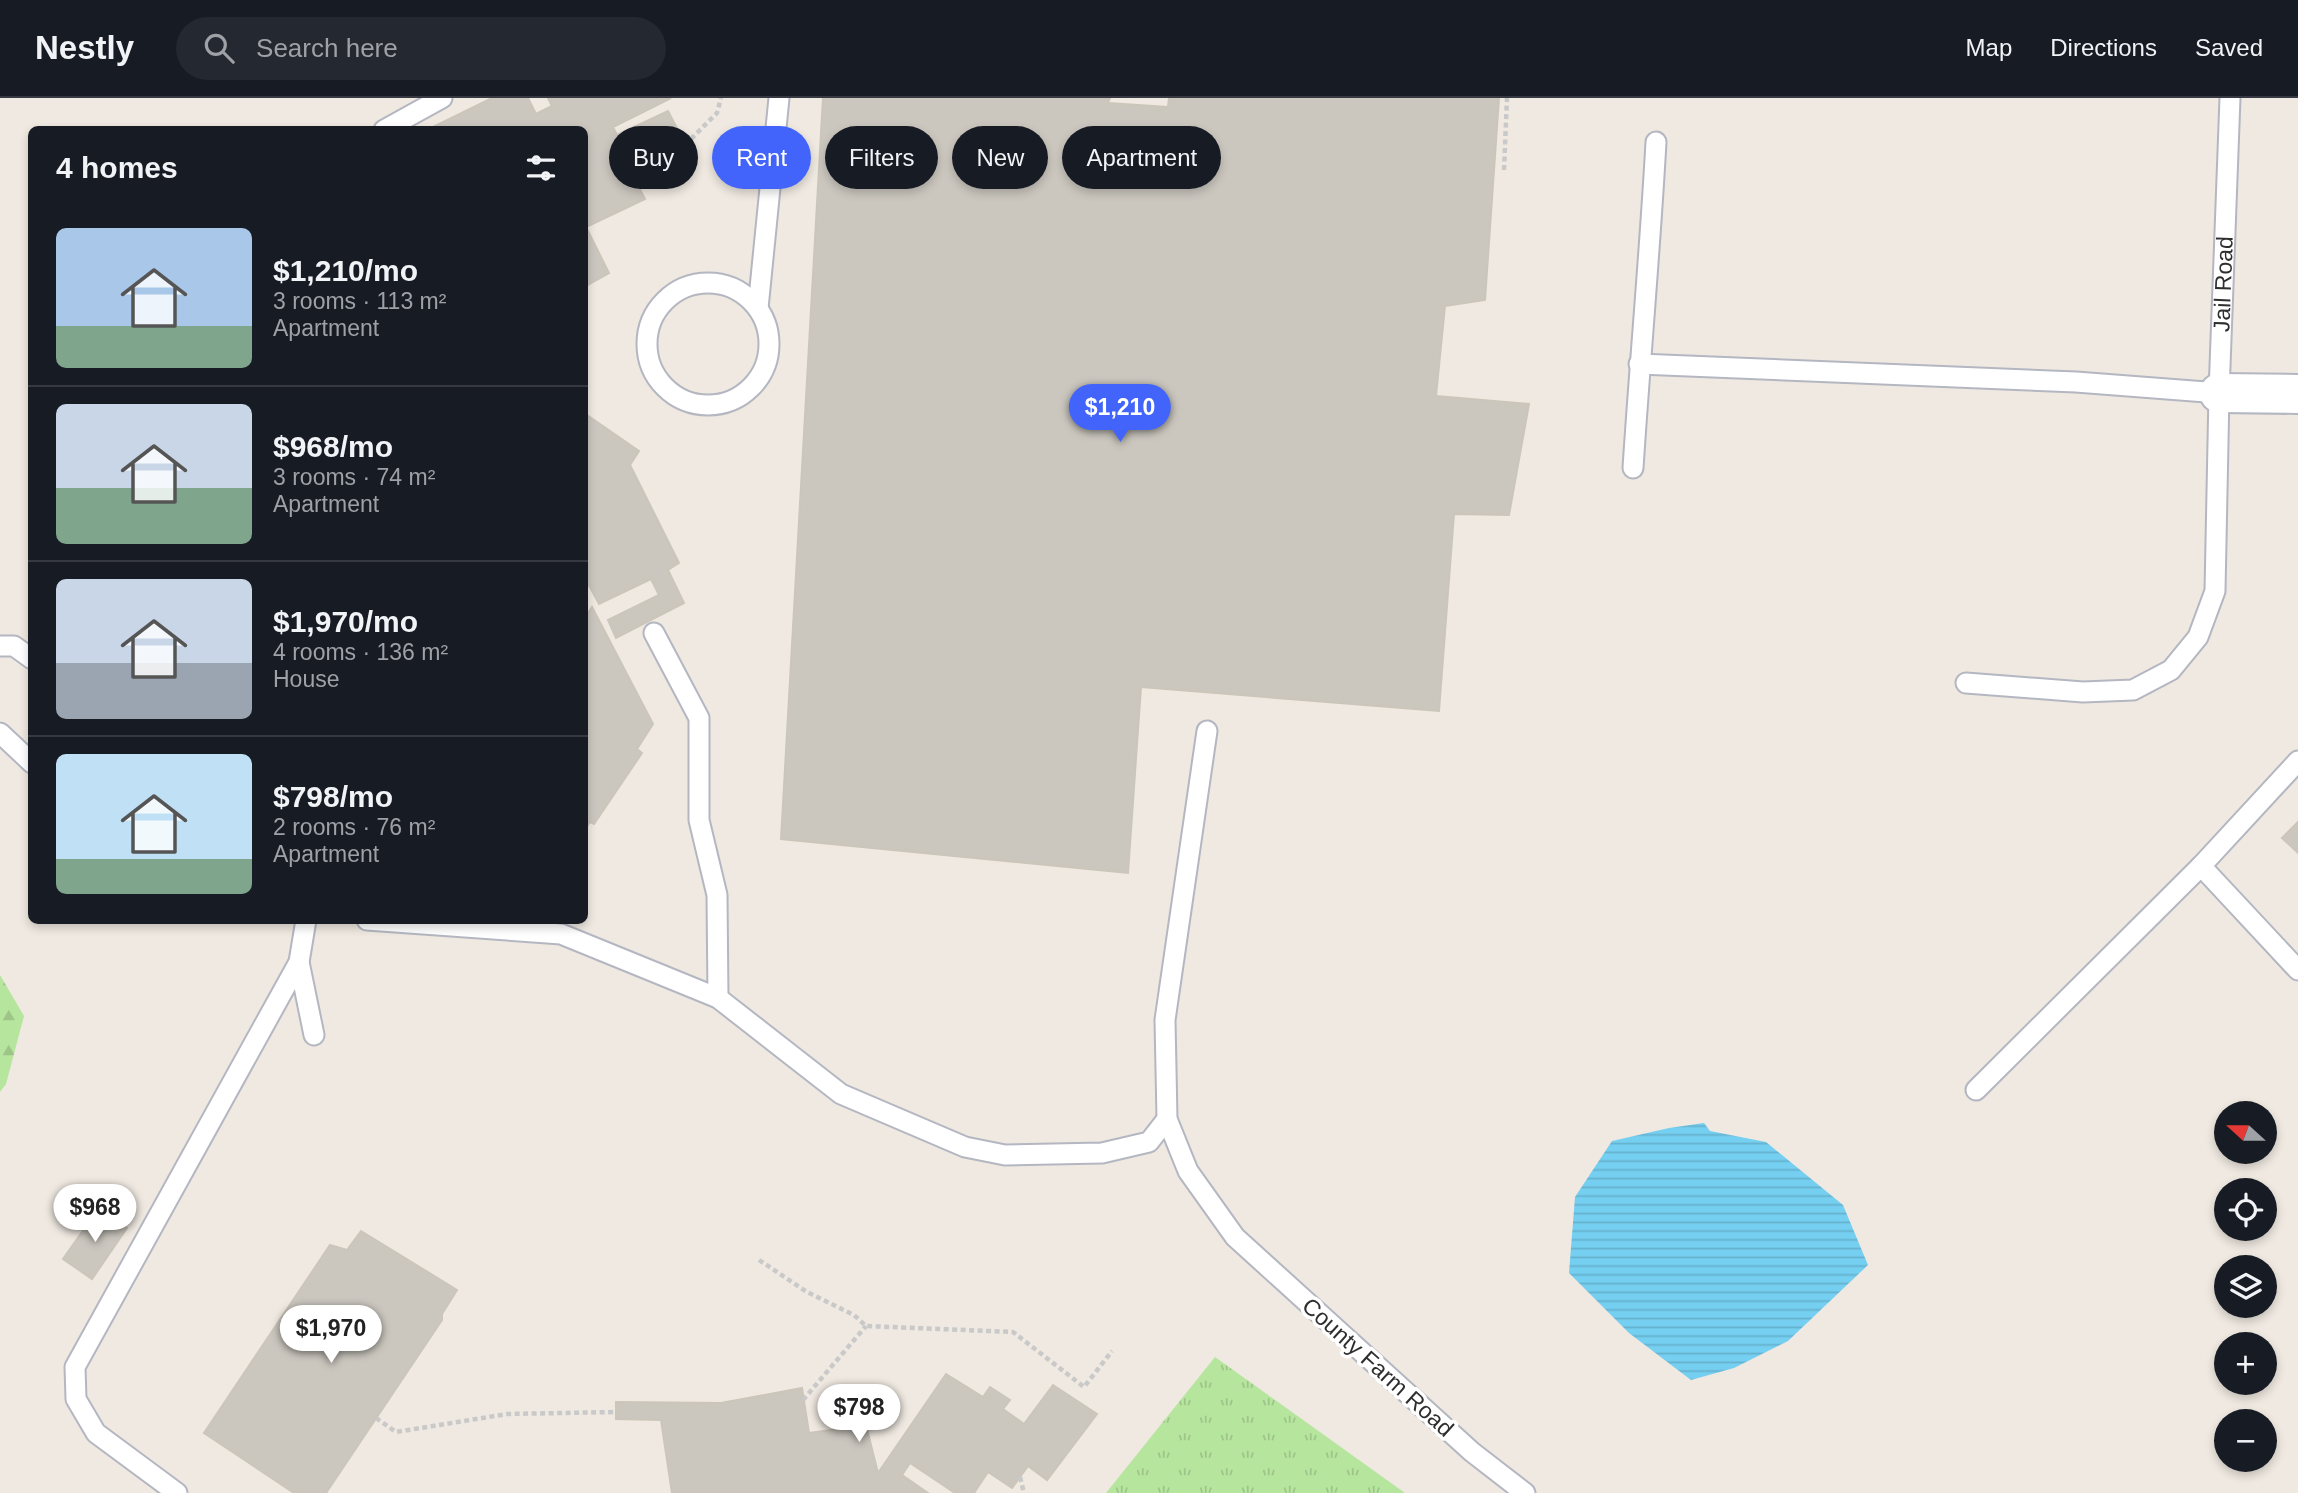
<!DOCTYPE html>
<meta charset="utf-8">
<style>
:root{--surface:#171b24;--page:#242831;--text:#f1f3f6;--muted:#9ea1a6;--line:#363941;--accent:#4264fb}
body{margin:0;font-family:Helvetica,sans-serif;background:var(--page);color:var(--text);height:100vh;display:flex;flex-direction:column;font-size:26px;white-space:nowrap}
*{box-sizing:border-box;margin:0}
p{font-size:23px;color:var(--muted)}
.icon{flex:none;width:38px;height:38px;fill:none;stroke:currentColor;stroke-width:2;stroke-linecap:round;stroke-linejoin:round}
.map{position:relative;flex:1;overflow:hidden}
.drawer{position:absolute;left:28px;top:28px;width:560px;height:798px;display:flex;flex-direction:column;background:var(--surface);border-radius:10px;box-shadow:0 4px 10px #0003}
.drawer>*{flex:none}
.top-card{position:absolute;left:609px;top:28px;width:665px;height:63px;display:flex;gap:14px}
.needle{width:46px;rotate:291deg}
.fabs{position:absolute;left:2214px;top:1003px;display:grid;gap:14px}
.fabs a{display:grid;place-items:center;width:63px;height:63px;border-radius:50%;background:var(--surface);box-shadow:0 4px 10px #0003;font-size:35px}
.price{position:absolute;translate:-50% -60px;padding:0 16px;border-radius:24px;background:#fff;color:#222;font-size:23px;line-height:46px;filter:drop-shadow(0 2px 4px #0008)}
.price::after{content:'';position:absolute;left:50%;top:42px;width:21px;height:16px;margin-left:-10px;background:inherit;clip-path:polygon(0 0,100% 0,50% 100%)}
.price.selected{background:var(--accent);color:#fff}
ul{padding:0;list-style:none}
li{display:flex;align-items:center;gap:21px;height:175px;padding:0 28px}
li+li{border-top:2px solid var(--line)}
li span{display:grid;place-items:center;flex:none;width:196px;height:140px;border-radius:10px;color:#555}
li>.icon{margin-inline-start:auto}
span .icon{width:84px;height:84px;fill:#fffc;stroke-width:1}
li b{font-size:30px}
h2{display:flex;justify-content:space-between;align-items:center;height:84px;padding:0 28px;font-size:30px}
.pill{padding:0 24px;border-radius:32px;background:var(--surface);box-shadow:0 4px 10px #0003;font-size:24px;line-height:63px}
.pill.selected{background:var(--accent);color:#fff}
header{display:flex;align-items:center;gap:42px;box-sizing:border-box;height:98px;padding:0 35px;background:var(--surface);border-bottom:2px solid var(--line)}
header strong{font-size:33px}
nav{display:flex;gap:38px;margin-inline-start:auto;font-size:24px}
.search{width:490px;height:63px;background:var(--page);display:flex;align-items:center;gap:18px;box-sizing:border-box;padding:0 24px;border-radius:38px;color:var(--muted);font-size:26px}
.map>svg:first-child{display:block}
.grass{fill:url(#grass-tufts)}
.forest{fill:url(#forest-firs)}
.water{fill:url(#water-rules)}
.building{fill:#cbc7bf;stroke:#cbc5ba;stroke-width:2}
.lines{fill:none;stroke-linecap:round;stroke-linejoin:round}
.service-casing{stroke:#b4b7c1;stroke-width:23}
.minor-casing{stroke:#b4b7c1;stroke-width:42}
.path{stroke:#c9c9c9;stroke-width:4.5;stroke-dasharray:5 3.5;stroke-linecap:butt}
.service{stroke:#fff;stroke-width:19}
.minor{stroke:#fff;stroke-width:38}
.labels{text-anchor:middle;stroke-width:7;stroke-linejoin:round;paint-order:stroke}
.street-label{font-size:23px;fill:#2e2e2e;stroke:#fff}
</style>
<header>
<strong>Nestly</strong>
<div class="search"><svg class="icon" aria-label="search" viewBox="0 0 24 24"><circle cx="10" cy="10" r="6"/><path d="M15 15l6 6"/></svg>Search here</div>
<nav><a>Map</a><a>Directions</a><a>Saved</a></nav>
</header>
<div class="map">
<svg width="2298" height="1395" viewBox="0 0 2298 1395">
<defs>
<pattern id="grass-tufts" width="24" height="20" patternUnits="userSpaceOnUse" patternTransform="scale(1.75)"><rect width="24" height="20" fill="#b6e59e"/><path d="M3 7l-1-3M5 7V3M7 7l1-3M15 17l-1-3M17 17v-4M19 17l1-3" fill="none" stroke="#9dc588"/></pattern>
<pattern id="forest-firs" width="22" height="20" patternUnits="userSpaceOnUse" patternTransform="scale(1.75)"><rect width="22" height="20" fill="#b6e59e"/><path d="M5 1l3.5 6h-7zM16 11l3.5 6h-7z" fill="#9dc588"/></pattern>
<pattern id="water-rules" width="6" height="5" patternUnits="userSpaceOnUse" patternTransform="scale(1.75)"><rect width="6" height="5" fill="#75cff0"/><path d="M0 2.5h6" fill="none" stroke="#66b2ce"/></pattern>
</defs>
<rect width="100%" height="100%" fill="#efe9e1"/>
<!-- grass -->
<polygon class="grass" points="1215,1259 1405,1395 1106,1395"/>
<!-- forest -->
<polygon class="forest" points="0,877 24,918 6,986 0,994"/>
<!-- water -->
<polygon class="water" points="1704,1025 1710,1033 1766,1044 1843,1107 1868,1167 1788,1243 1734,1270 1691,1282 1629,1235 1569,1175 1575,1099 1612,1043 1669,1030"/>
<!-- building -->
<g class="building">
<polygon points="492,0 528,0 536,16 552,8 548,0 671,0 613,29 617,37 668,13 679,34 629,58 632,64 627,67 645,101 586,129 609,175 584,189 584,32 427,32"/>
<polygon points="823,0 1110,0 1108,5 1168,9 1169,0 1499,0 1485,202 1445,208 1436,298 1529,306 1509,417 1454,416 1439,613 1141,589 1128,775 781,741"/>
<polygon points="584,315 639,353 630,367 679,465 668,472 684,505 616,540 608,522 659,497 651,481 599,506 584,478"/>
<polygon points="592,509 653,626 637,651 642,655 594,726 590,724 584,732 584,521"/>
<polygon points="2298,724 2298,755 2282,740"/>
<polygon points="99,1110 127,1130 92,1181 63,1161"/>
<polygon points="361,1133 457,1192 442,1216 442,1222 326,1395 294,1395 204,1335 330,1147 347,1152"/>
<polygon points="946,1276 983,1299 990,1289 1010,1302 1003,1311 1024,1326 1053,1287 1097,1316 1047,1382 1028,1368 1012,1390 988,1374 974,1395 955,1395 910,1365 902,1377 928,1395 672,1395 661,1322 616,1321 616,1304 721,1305 802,1290 809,1335 866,1327 878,1375"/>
</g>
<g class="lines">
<defs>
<g id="service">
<polyline points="384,32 442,0"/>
<circle cx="708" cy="246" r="61"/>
<polyline points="758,210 779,0"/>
<polyline points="1639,266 2076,284 2219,295"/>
<path d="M1633,370c7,-108 17,-217 23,-326"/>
<polyline points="654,535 699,620 699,722 717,797 718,900"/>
<polyline points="0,548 14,548 32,561"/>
<path id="s1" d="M1966,585l117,9 50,-2 38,-20 27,-33 17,-46 4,-198 11,-295"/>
<polyline points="1207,633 1165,922 1167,1021 1188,1073 1235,1139 1472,1354 1525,1395"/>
<polyline points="0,635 32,665"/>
<polyline points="2201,768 2298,872"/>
<polyline points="306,822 299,864 314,937"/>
<polyline points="367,822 561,836 718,900 841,996 965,1049 1005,1057 1102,1055 1149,1044 1167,1021"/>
<polyline points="1976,992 2201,768 2298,663"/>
<polyline points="177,1395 96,1335 76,1301 75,1269 299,864"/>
</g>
<polyline id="minor" points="2219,295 2298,296"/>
</defs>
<!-- service casing -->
<use href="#service" class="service-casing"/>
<!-- minor casing -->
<use href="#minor" class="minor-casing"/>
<!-- path -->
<g class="path">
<polyline points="679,53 717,15 721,0"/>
<polyline points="1504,72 1507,0"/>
<polyline points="759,1162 807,1194 854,1217 866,1228 1013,1234 1084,1289 1112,1253"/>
<polyline points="803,1302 866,1228"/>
<polyline points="376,1320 396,1334 507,1316 616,1314"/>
<polyline points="1020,1379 1024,1395"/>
</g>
<!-- service -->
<use href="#service" class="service"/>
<!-- minor -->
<use href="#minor" class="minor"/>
</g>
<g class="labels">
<!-- street labels -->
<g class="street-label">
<text dy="8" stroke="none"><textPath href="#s1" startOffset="609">Jail Road</textPath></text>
<text transform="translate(1378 1269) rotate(42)" y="8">County Farm Road</text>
</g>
</g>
</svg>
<div class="fabs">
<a><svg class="needle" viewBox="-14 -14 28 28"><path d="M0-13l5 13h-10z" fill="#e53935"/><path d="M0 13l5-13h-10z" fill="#9ea1a6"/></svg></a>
<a><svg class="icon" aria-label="locate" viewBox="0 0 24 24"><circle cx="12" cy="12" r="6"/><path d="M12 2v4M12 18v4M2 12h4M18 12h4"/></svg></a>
<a><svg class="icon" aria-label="layers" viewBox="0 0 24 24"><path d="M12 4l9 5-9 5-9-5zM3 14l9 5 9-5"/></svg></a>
<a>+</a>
<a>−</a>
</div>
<b class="price selected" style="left:1120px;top:346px">$1,210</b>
<b class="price" style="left:95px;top:1146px">$968</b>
<b class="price" style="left:331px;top:1267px">$1,970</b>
<b class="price" style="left:859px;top:1346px">$798</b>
<div class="top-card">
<a class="pill">Buy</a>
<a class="pill selected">Rent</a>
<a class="pill">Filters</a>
<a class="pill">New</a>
<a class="pill">Apartment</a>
</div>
<section class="drawer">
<h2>4 homes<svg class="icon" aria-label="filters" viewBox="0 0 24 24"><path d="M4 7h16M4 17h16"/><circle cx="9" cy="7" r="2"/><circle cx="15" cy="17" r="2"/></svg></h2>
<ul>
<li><span style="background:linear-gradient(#a9c7e8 70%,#7fa58c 0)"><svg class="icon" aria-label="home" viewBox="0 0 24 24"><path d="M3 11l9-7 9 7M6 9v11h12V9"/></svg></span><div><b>$1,210/mo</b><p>3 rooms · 113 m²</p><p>Apartment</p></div></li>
<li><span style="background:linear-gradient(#c9d6e8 60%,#7fa58c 0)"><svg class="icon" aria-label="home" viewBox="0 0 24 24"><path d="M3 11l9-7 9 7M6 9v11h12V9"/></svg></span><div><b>$968/mo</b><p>3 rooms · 74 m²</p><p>Apartment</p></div></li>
<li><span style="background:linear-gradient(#c9d6e8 60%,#9aa5b1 0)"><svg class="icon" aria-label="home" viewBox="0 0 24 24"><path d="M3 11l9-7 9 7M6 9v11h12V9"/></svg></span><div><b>$1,970/mo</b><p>4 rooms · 136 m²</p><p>House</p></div></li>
<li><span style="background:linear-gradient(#bfe0f5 75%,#7fa58c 0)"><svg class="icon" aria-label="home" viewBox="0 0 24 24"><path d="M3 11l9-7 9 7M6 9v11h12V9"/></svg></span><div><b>$798/mo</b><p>2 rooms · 76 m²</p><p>Apartment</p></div></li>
</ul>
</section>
</div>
